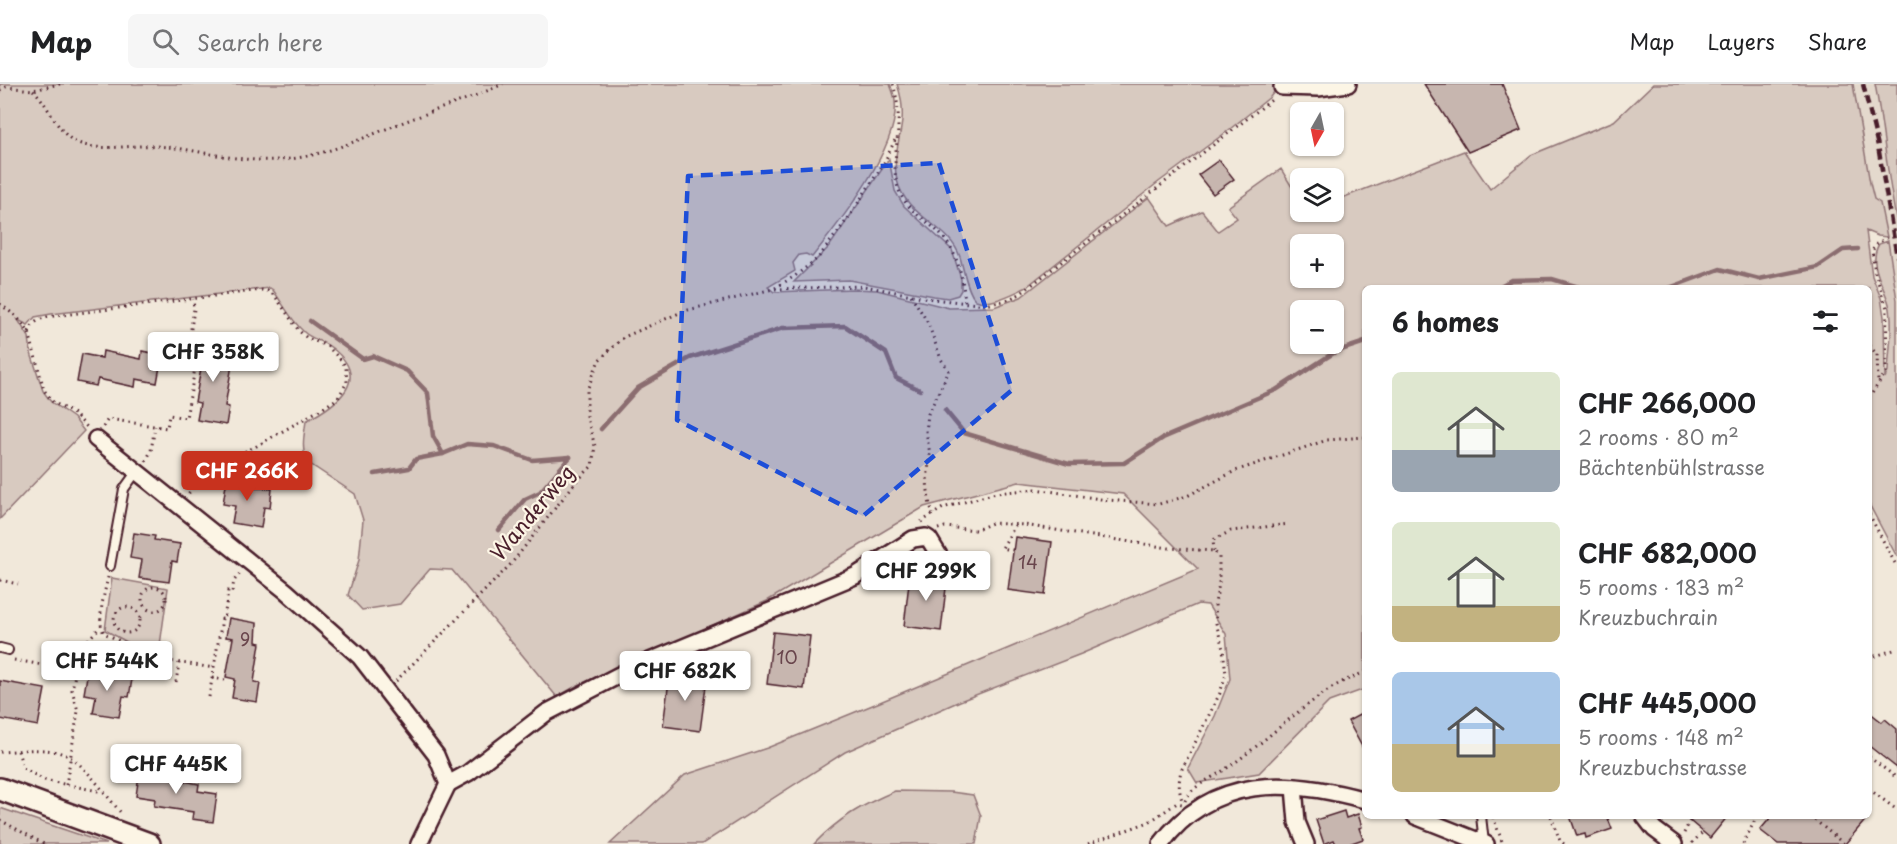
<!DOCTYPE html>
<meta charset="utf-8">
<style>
:root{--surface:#fff;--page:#f6f6f6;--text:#202124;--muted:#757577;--line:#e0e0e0;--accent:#c8321e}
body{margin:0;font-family:"Playpen Sans",sans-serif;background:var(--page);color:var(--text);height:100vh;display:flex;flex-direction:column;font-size:22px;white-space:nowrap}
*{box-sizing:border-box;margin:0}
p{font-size:20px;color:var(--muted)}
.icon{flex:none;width:33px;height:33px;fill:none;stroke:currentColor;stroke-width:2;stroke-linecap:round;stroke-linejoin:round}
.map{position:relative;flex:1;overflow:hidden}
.panel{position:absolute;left:1362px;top:201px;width:510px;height:534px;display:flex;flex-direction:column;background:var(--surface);border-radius:9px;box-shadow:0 2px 4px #0004}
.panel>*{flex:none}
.needle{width:39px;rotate:189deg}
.controls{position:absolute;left:1290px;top:18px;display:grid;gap:12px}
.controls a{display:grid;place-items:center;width:54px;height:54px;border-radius:9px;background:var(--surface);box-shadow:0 2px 4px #0004;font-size:30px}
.price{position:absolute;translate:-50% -51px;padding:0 14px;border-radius:6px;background:#fff;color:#222;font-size:20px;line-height:39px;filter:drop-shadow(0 2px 3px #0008)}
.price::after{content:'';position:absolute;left:50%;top:36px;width:18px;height:14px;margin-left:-9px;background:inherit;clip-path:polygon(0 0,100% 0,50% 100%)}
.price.on{background:var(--accent);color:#fff}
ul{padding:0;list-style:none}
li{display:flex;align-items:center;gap:18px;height:150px;padding:0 30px}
li span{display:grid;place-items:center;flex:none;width:168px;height:120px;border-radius:9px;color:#555}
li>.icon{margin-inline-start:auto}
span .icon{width:72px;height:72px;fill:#fffc;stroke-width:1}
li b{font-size:26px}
h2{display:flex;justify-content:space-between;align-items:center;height:72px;padding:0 30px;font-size:26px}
header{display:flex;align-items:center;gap:36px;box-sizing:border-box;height:84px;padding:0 30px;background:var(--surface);border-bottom:2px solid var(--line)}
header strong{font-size:28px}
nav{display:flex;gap:33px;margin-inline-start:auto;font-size:21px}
.search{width:420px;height:54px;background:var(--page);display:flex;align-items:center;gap:15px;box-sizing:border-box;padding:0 21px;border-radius:9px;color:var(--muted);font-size:22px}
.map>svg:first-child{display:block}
.built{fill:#e4d9cd}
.green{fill:#d8cac0;stroke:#917476;stroke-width:1.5;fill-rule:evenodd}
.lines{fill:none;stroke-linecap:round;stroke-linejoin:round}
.stream{stroke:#8b6d6f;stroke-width:4.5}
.building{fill:#c7b6af;stroke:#4a1f2b;stroke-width:1.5}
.lane-casing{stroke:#4a1f2b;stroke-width:12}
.street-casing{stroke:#4a1f2b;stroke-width:20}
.secondary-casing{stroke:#4a1f2b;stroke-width:26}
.path{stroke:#4a1f2b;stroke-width:3;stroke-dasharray:1.5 4.5;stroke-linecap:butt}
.lane{stroke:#fcf5e5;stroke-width:8}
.street{stroke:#fcf5e5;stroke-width:15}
.secondary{stroke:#fcf5e5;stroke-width:21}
.rail{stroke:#4a1f2b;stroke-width:4.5;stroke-dasharray:9 4.5;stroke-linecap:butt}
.marked{fill:#1d4ed8;fill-opacity:0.2;stroke:#1d4ed8;stroke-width:4.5;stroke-dasharray:12 8;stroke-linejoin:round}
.labels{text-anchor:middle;stroke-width:4.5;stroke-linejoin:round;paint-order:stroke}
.number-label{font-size:18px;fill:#69454c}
.street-label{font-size:21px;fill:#4a1f2b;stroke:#fcf5e5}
</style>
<header>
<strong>Map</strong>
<div class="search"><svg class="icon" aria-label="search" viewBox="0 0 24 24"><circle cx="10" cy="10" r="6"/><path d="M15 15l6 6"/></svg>Search here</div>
<nav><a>Map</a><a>Layers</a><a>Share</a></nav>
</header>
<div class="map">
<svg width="1897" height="760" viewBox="0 0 1897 760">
<rect width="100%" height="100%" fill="#f1e8da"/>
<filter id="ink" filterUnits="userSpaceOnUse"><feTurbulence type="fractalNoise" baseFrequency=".0167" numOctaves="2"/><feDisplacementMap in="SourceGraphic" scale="12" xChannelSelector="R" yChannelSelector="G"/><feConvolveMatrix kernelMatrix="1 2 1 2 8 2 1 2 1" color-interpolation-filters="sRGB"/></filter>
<g filter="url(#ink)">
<!-- built -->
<polygon class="built" points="1853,0 1875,0 1881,30 1888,98 1897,139 1897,216 1883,130 1880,119 1874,115 1870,99"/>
<!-- green -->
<g class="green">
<path d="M0,0h890c2,6 5,12 5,18 5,45 -56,121 -83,155l-6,-3 -7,1 -6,8 2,8 -27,16 6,5 79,-3 24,1 72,18 45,-1 27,-10 128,-100 20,29 33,-15 16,20 19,-13 -9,-11 53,-38 19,31v12h34v-11l130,-50 26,38 41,-34 83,-34 39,-37h200l17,99 4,16 6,4 7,34 -9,-1 -12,-5 6,45 9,22 3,19 1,61 3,-7c1,-20 6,-48 1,-67 -5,-19 -22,-40 -10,-60l9,-3 9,59v257l-28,-53v-216h-504v401l-36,13 -70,71 -62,10 -9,-15 27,-52 15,-37 -4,-45 -18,-29 -10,-1 -117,50 -121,47 -115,51 -143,92h-92l75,-69 82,-27 113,-46 318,-133 -75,-75 -104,-12 -95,25 -157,94 -191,85 -19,11 -105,-127 -22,-1 -30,35 -38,6 -14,-15 11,-35 4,-40 -8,-26 -48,-32c-6,-14 -3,-26 -1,-41 32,-17 66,-42 26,-73 -9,-7 -21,-9 -28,-16 -13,-12 -21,-28 -31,-42l-3,-2 -219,26 -16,3 -7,8 -10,-5 11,17 2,16 12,38 8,11 23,16 10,13 -84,88zM1300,160h34v34h-34zM1300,226h34v34h-34z"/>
<path d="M897,0h381l2,1 -10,12 -45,36 -69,51 -131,104c-13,6 -35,18 -49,12 -8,-5 -13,-33 -16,-43 -11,-33 -54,-39 -63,-77 -5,-20 3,-40 5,-59 1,-12 -1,-26 -5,-37z"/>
<path d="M1875,0h22v139c-10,-46 -13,-93 -22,-139z"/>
<polygon points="889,75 895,107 904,122 952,166 961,195 961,206 958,211 948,214 934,212 849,196 794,198 829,163"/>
<polygon points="112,494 168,504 158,575 105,546"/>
<path d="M895,707l56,1 22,3 8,21 -5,28h-162c25,-26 48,-39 81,-53z"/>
<polygon points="0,724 107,760 0,760"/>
</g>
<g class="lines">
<!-- stream -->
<g class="stream">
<polyline points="1497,204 1511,196 1552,195 1582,204"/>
<polyline points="1669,204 1720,185 1759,195 1818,183 1843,166 1858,165"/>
<polyline points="310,237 363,275 373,272 407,287 428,309 433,352 443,370"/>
<polyline points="945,326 964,349 1069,380 1124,379 1163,354 1276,306 1335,268 1365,258"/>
<polyline points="601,345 638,304 690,274 783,244 845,242 886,269 896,294 920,306"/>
<polyline points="375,390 409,384 416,375 443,370 467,360 494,362 532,376 570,373"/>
<polyline points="499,446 525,415 540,408 570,373"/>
</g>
</g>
<!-- building -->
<g class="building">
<polygon points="1424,0 1502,0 1521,46 1468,68"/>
<polygon points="1219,76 1234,95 1213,110 1198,91"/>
<polygon points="199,257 227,262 224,280 232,281 225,322 229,323 226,341 197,336 200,319 195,318 202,279 195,278"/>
<polygon points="103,267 141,275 142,267 162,271 157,299 136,295 135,303 98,295 96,302 77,298 82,270 102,274"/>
<polygon points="227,394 248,398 247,402 272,405 270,424 264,423 261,444 232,439 235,422 223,420"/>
<polygon points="134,449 155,452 154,456 180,460 177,478 172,477 169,498 139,494 142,476 130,474"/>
<polygon points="1015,453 1052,458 1045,511 1008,506"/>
<polygon points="910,490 947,495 941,547 904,542"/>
<polygon points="229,534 257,539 256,558 260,559 254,598 260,599 257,618 232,614 235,595 226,593 233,554 226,553"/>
<polygon points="773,548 810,552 804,605 767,600"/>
<polygon points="88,586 107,589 107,591 132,595 129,613 123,612 119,633 93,629 96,612 84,610"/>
<polygon points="670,589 707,594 700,647 663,642"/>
<polygon points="0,597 45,605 38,642 0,635"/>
<polygon points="1365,628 1365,668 1348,637"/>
<polygon points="1869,628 1882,638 1885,635 1897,645 1897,684 1869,662"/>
<polygon points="140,684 161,687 160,692 199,700 198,707 217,710 213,738 192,735 193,728 154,722 155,715 136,712"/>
<polygon points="1344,727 1346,734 1358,730 1362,743 1359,744 1363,755 1349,760 1336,760 1334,756 1324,760 1316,736"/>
<polygon points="1570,732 1607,732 1612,745 1586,754 1585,750 1577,752"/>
<polygon points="1684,732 1728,732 1710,754"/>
<polygon points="1772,732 1869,732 1845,760 1778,760 1760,746"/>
</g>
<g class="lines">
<defs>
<g id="lane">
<polyline points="110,482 124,405 137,387"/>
<polyline points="0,564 8,566"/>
<polyline points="1481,732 1484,759"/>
</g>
<g id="street">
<polyline points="1282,3 1318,4 1348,0"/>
<polyline points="96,355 286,507 360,573 436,671 448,700 419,760"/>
<polyline points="448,700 468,689 546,629 633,584 855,492 913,455 926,453 929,455 946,483"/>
<polyline points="1294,703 1297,738 1306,760"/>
<polyline points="1415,732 1486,760"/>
<polyline points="1644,732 1654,745 1674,760"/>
<path d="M1161,760c52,-70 128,-65 204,-44"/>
</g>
<polyline id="secondary" points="0,705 149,760"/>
</defs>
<!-- lane casing -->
<use href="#lane" class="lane-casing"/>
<!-- street casing -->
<use href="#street" class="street-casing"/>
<!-- secondary casing -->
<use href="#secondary" class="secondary-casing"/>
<!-- path -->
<g class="path">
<path d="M893,0c4,13 6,27 5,41 0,23 -8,45 2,68 8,19 28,27 41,42 18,19 22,44 24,68"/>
<polyline points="0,6 6,3 33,6 60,0"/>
<path d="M33,6c16,14 23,42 43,52 24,11 55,2 81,4 40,3 78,16 118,14 44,-1 85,-21 126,-37 34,-13 69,-24 102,-39"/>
<polyline points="775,204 795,192 818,174 849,133 885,77 895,56"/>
<polyline points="911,211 928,239 941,275 949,287 928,330 926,348 930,370 927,397 929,417 933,430"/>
<polyline points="0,220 17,233 29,248 44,306 53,318 74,330 88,344"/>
<path d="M29,248c4,-9 8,-12 18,-15l215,-27 6,1 7,5 24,35 8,7 20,8 15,15 4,7 1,14 -9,16 -15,10 -68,39 -43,19 -7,6 -17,22"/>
<polyline points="1869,262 1877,270 1878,299"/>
<polyline points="1869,314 1886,288 1887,224 1875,189 1872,167 1877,159 1887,154"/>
<polyline points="103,343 108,335 167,344 169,331 186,334 196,279 186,277 194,225 193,215"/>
<polyline points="146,377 151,367 155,342"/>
<polyline points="1869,430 1897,483"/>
<polyline points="921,438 943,424 996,409 1036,405 1107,416 1159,420 1187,412 1235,387 1327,356 1365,353"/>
<path d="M938,445l7,-2 31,3 16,-7 32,2 145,23 45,3 5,6v27l-4,19 1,20 7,26 3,25 -6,19 -39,78c-3,12 -2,21 2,32"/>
<polyline points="1013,466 1002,464 1016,440"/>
<polyline points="1214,467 1213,456 1231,447 1289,440"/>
<polyline points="894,484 895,500 909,500"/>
<path d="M108,493c-3,15 -12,43 -4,56l52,26 58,9"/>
<polyline points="0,496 18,500"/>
<circle cx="154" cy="515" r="12"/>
<circle cx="127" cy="536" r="13"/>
<polyline points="1869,574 1897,565"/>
<polyline points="14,576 50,582 53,581 77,561 85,561"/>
<polyline points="212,594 225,596"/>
<polyline points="396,597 511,480 575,399 592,382 595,362 587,334 587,306 599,276 624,253 684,227 773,205 864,202 933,215 986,221 1007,216 1020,210 1274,14"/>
<polyline points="176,598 179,579"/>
<polyline points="209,613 222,535 224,535 228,507 232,508 234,497 241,488"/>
<polyline points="18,667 23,684 44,696 103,708"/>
<path d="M0,668c21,-1 46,-6 66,3 18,8 42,43 56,59"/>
<polyline points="1869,673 1897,694"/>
<polyline points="66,701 78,627 72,606 77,580 87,557 100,543"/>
<polyline points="1869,705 1897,726"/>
<path d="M1185,717c4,-13 25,-22 36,-29 39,-25 71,-59 111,-84 10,-7 22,-11 33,-16"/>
<polyline points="1551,732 1560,757 1564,760"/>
<polyline points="1810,732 1844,760"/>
<polyline points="1493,733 1503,760"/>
<polyline points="0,736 44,760"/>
<polyline points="1684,749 1690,737"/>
<polyline points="1692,759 1703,748"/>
<polyline points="1088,760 1149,738 1177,719 1182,720"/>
<polyline points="1743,760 1757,732"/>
</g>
<!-- lane -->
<use href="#lane" class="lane"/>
<!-- street -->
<use href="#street" class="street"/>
<!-- secondary -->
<use href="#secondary" class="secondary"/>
<!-- rail -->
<polyline class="rail" points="1863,0 1878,62 1897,173"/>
</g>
</g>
<!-- marked area -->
<path class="marked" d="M939,79l73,227 -149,126 -186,-96 11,-244z"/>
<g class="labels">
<!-- number labels -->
<g class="number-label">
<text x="1028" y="485">14</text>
<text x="245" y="562">9</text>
<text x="787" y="580">10</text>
</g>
<!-- street labels -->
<g class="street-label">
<text transform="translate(533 429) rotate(-50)" y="7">Wanderweg</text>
</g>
</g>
</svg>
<div class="controls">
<a><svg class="needle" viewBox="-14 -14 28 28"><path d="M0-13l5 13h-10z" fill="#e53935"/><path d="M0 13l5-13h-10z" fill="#757577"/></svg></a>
<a><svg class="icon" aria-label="layers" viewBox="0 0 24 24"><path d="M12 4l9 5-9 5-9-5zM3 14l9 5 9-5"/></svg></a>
<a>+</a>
<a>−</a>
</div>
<b class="price" style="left:213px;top:299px">CHF 358K</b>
<b class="price on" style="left:247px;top:418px">CHF 266K</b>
<b class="price" style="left:926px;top:518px">CHF 299K</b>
<b class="price" style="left:107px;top:608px">CHF 544K</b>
<b class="price" style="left:685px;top:618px">CHF 682K</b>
<b class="price" style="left:176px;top:711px">CHF 445K</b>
<section class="panel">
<h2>6 homes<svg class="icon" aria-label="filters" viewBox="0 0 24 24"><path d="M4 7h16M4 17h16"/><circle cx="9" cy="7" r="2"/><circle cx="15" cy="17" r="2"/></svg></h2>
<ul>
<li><span style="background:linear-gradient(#dfe7d0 65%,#9aa5b1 0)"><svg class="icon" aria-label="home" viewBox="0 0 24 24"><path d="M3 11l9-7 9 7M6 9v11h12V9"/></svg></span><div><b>CHF 266,000</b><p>2 rooms · 80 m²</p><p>Bächtenbühlstrasse</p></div></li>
<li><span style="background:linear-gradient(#dfe7d0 70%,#c2b280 0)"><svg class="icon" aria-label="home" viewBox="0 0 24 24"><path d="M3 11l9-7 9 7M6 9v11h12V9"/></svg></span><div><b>CHF 682,000</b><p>5 rooms · 183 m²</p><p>Kreuzbuchrain</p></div></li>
<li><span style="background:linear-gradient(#a9c7e8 60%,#c2b280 0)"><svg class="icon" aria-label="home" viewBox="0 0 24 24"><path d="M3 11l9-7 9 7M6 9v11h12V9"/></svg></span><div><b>CHF 445,000</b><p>5 rooms · 148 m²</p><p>Kreuzbuchstrasse</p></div></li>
</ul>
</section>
</div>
